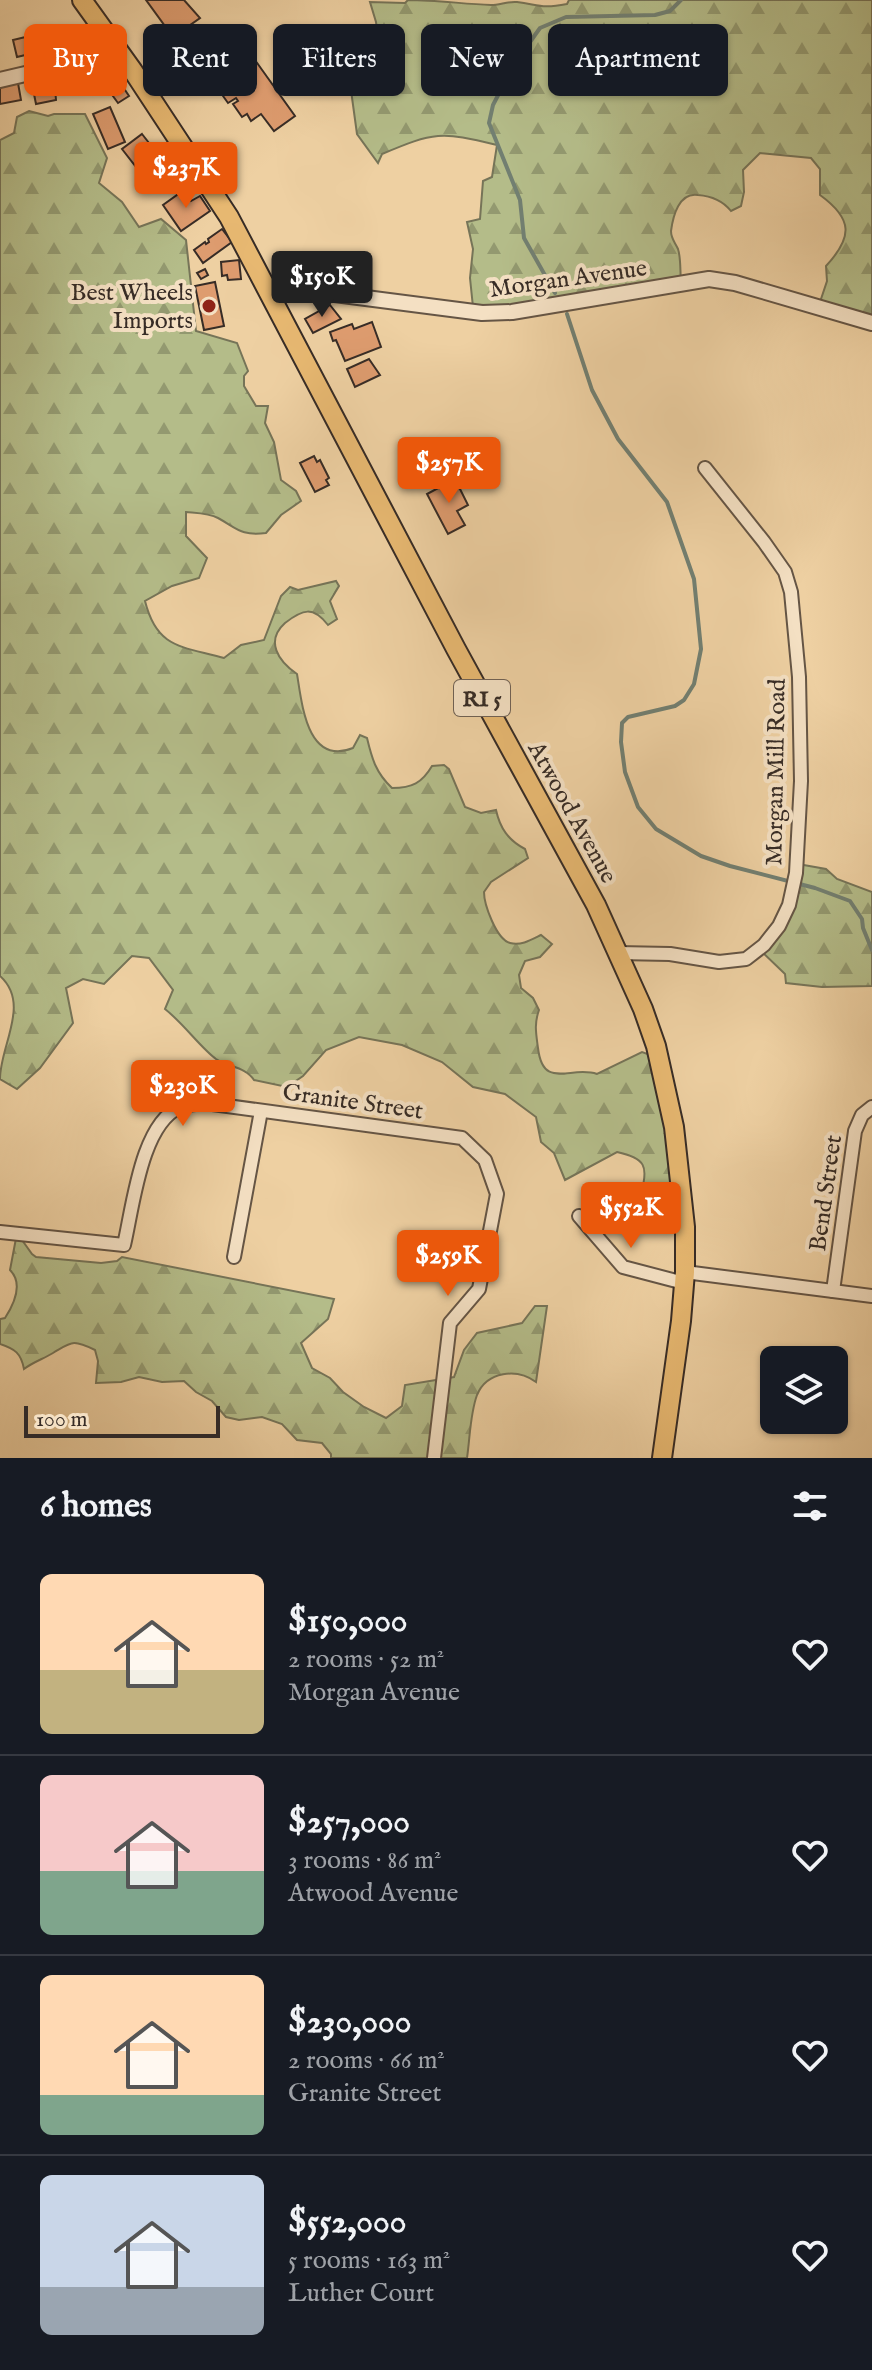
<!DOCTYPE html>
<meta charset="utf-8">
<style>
:root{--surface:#171b24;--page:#20242c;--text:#f1f3f6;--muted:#9ea1a6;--line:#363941;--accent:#ea580c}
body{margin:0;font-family:"IM FELL English",serif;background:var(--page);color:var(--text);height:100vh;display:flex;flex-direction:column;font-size:30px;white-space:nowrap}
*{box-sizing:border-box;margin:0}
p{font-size:26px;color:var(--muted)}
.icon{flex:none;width:44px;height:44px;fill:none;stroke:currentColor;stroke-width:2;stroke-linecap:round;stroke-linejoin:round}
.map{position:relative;height:1458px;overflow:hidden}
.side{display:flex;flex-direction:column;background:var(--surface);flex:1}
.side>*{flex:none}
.guide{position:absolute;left:24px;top:24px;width:824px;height:72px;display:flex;gap:16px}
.fabs{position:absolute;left:760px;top:1346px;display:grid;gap:16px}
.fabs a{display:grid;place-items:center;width:88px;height:88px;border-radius:12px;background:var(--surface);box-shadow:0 2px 6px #0004;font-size:40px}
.scale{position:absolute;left:24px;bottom:20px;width:196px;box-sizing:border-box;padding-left:8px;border:4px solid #372c26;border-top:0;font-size:22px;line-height:28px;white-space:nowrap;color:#372c26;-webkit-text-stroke:6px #f4e0c3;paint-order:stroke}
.price{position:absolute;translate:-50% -68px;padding:0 18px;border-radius:8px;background:var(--accent);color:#fff;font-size:26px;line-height:52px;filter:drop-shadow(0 2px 4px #0008)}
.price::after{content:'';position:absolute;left:50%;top:48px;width:24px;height:18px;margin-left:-12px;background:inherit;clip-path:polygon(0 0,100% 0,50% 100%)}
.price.active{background:#222;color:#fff}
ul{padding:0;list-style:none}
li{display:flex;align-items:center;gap:24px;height:200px;padding:0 40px}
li+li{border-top:2px solid var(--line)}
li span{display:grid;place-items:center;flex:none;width:224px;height:160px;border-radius:12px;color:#555}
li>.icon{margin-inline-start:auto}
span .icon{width:96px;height:96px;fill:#fffc;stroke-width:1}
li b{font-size:34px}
h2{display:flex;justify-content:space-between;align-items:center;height:96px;padding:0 40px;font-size:34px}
.chip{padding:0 28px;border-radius:12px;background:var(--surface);box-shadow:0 2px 6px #0004;font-size:28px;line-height:72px}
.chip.active{background:var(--accent);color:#fff}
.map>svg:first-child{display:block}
.forest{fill:url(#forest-firs);stroke:#767458;stroke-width:2}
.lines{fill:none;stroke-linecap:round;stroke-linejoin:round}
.stream{stroke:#727f71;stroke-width:4}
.building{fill:#de9c6f;stroke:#372c26;stroke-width:2}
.minor-casing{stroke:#655545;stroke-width:16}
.tertiary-casing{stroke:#655545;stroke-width:18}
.primary-casing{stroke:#372c26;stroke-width:22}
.minor{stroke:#f4e0c3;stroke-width:12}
.tertiary{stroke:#f4e0c3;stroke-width:14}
.primary{stroke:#e7b871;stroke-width:18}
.poi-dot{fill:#8f2418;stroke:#f4e0c3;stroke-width:3}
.labels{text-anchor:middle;stroke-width:8;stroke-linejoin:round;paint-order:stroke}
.shield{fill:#f4e0c3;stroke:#706255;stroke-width:2}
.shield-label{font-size:22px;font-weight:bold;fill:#372c26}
.street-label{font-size:24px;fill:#372c26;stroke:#f4e0c3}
.poi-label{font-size:24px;fill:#372c26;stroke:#f4e0c3;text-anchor:end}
</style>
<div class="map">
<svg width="872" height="1458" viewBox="0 0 872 1458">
<defs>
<pattern id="forest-firs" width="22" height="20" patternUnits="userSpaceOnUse" patternTransform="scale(2)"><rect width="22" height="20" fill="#b4bc89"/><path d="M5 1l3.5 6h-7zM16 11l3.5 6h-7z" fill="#939970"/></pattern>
</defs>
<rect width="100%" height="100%" fill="#eed0a2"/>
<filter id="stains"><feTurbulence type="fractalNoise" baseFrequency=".0025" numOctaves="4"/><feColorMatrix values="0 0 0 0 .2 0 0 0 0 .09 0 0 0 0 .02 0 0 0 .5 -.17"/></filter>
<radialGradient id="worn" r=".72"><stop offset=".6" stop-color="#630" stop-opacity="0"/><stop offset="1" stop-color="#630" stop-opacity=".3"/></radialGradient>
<!-- forest -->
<g class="forest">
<path d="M408,0c29,0 55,4 83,5 9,0 17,-4 26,-3 23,3 24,7 50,2l2,-4h303v322l-53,-17 8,-24 -1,-15c27,-29 27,-47 -6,-71v-26l-9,-11 -51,-5 -17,17 1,22 -3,14 -10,5c-8,-10 -20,-15 -33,-16 -19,-3 -25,21 -27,36 0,8 4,11 7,18 3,9 2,22 3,32l-169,31 -39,-5 -3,-29 3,-29 -6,-27 13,-3 3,-38 9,-4 5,-32c-56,-14 -63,-13 -115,9l-4,9 -21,-29 -7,-51 32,-15 -6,-46 -6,-20 35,1z"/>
<path d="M29,111l19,5 6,-2h31l22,44 -8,25 23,19 17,25 22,-8 25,21 10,91 41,12 11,28 -4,5v10l12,20h12l-3,17 9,19 7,38 15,11 5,10 -20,14 -15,18c-25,3 -28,-4 -48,-15 -9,-5 -22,-5 -32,-6v24l21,22 -8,20 -27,8 -27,15c12,48 37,45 79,57l17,-13 23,-5 17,-44 9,-9 8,3 38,-9 3,5 -9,15 7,18 -9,6c-15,-19 -25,-16 -43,-2 -20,18 -7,38 12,51 5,30 10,92 56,74l7,-13 7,3c5,21 9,35 25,50 20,0 30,-5 40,-22l12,-1 5,4 16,38 16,6 15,-3c4,18 12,30 29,39l3,9 -37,24 -7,10c0,12 12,47 26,51 11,3 21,-3 31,-8l11,9 -12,13 -15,4 -6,14 2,13 12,10 6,12c-5,14 -3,23 -1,38 5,43 33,17 59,26l45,-22 17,6 20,138 -26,3 -12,-6c8,-27 4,-35 -24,-41l-52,28 -11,-27 -13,-11 -5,-25 -31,-23 -32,-7 -31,-25 -40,-17 -43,-8 -33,13 -23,26 -16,11 -33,-7c-8,-13 -26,-13 -38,-21 -15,-11 -33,-36 -51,-50l8,-19 -24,-32 -17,-2 -28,28 -21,-5 -17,9 7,35 -33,45 -23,21 -17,-10c0,-34 31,-75 0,-103v-836l14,-7 3,-16z"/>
<polygon points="798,864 826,869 837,879 872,892 872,986 822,987 786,983 785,974 761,951 779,928"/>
<path d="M17,1233l15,21 4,3 65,6 16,-2 5,-4 212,42 -6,20 -27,24 11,25 18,10 13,14 21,15 22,11 16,-12 3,-21 49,-8 10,-27 13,-17 45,-10 13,-17h12l-11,76c-19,-14 -49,-11 -59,13 -7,19 -7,43 -10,63h-136v-4l-9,-11 -25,-3 -15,-16 -20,-7 -23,3 -13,-3 -14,-16 -16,-9 -12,-11 -22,1 -23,-5 -18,5 -25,1 2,-22 -3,-11c-23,-11 -23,-8 -42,3 -10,6 -20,9 -29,16 -3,-16 -9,-20 -24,-25v-25l5,-1c9,-14 19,-34 5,-48z"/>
</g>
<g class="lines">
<!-- stream -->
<g class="stream">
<polyline points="555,293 524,238 520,200 489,123 493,105 515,63 540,28 566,17 655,15 670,11 681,0"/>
<polyline points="567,314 592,390 618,439 667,502 694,579 701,649 694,684 684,700 675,706 628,717 622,723 621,742 625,772 638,807 656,829 701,856 730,866 815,888 850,901 862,919 863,928 872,950"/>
</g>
</g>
<!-- building -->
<g class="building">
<polygon points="146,0 184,0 200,18 173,37"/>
<polygon points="67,26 72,43 50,50 45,34"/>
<polygon points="38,34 42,51 17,57 13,40"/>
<polygon points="243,49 248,55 250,53 295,116 274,131 261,114 251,121 247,114 242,117 233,104 238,101 236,98 228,103 211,79 217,75 213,70"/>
<polygon points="51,75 51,78 54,77 56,100 36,104 31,79"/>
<polygon points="18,83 21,100 0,104 0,86"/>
<polygon points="121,84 129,96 118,103 110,92"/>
<polygon points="110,107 125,142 108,149 93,114"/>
<polygon points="142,134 167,166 147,181 122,149"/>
<polygon points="184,190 191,201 200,196 210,211 181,231 163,205"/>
<polygon points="222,229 232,242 203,263 194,250 205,242 206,244 209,242 208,239"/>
<polygon points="239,260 241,279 228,280 227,275 222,276 221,262"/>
<polygon points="205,269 208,275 201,279 197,273"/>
<polygon points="215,282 224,326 204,330 195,286"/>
<polygon points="330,305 341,319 313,333 305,319"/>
<polygon points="372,322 381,347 345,361 336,340 333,341 330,332 352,324 354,329"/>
<polygon points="369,359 380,375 355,387 347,369"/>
<polygon points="314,456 317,462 320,460 329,478 326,480 329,485 315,492 300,463"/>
<polygon points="455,479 468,505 457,511 465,525 448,534 427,494"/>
</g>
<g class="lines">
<defs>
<g id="minor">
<polyline points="618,953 670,954 719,962 746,959 764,945 779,926 789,905 796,873 801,781 799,677 791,592 785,572 764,542 705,468"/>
<polyline points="579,1216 623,1267 684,1283"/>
<path d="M0,1232l124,13c9,-38 17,-121 56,-138 7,-3 18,-3 25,-4l257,35 23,22 12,34 -18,95 -29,34 -16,135"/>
<polyline points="234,1257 261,1111"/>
<polyline points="685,1272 872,1296"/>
<polyline points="833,1291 855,1131 862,1115 872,1107"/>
</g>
<g id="tertiary">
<polyline points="0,80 119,52"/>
<polyline points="265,285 482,313 512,312 709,279 735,283 872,323"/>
</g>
<polyline id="primary" points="82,0 133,71 229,217 456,649 596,905 643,1009 656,1046 674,1127 685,1227 685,1272 681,1321 662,1458"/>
</defs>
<!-- minor casing -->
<use href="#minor" class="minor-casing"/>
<!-- tertiary casing -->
<use href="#tertiary" class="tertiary-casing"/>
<!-- primary casing -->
<use href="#primary" class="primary-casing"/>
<!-- minor -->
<use href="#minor" class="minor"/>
<!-- tertiary -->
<use href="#tertiary" class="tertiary"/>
<!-- primary -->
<use href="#primary" class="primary"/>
</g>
<!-- markers -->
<circle class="poi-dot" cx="209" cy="306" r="8"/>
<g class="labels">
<!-- shield labels -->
<rect class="shield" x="454" y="680" width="56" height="36" rx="6"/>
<g class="shield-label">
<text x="482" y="706">RI 5</text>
</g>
<!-- street labels -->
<g class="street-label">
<text transform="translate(568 278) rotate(-8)" y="8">Morgan Avenue</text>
<text transform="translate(775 772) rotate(-89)" y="8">Morgan Mill Road</text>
<text transform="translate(573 812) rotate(61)" y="8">Atwood Avenue</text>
<text transform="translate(353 1101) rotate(8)" y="8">Granite Street</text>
<text transform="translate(825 1193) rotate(-82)" y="8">Bend Street</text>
</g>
<!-- poi labels -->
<g class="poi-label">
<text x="193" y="300">Best Wheels<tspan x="193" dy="28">Imports</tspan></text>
</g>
</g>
<rect width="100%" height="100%" filter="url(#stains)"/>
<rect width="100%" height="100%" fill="url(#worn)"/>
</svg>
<div class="fabs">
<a><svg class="icon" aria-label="layers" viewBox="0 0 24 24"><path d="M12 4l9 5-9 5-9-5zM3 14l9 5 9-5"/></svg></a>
</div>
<div class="scale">100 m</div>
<b class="price" style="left:186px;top:210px">$237K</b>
<b class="price active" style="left:322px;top:319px">$150K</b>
<b class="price" style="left:449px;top:505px">$257K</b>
<b class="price" style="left:183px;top:1128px">$230K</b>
<b class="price" style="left:631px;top:1250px">$552K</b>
<b class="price" style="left:448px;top:1298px">$259K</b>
<div class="guide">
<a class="chip active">Buy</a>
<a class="chip">Rent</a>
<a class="chip">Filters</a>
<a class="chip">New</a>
<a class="chip">Apartment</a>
</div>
</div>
<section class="side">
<h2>6 homes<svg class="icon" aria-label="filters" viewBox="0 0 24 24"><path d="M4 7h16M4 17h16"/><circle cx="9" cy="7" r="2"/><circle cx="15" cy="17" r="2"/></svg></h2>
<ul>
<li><span style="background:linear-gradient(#ffd9b3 60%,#c2b280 0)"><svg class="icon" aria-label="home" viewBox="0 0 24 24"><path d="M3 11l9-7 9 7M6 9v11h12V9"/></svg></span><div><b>$150,000</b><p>2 rooms · 52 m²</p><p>Morgan Avenue</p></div><svg class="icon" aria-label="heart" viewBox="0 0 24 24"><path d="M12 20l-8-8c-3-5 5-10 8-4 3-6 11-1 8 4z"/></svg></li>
<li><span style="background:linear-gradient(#f6c9c9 60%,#7fa58c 0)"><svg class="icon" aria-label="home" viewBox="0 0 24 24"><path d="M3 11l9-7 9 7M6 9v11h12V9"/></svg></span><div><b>$257,000</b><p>3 rooms · 86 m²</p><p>Atwood Avenue</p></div><svg class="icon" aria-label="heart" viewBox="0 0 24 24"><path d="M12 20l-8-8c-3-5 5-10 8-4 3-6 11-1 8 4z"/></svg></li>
<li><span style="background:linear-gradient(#ffd9b3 75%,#7fa58c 0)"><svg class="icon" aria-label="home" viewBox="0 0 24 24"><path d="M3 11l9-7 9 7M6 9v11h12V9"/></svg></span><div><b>$230,000</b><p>2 rooms · 66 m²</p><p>Granite Street</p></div><svg class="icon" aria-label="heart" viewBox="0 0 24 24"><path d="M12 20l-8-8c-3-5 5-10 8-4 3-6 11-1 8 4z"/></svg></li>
<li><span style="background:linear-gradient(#c9d6e8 70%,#9aa5b1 0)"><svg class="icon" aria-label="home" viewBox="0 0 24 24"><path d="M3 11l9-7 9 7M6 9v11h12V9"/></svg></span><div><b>$552,000</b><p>5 rooms · 163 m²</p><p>Luther Court</p></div><svg class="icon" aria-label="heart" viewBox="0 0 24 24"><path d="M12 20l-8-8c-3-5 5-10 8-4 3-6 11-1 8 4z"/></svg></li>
</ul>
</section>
